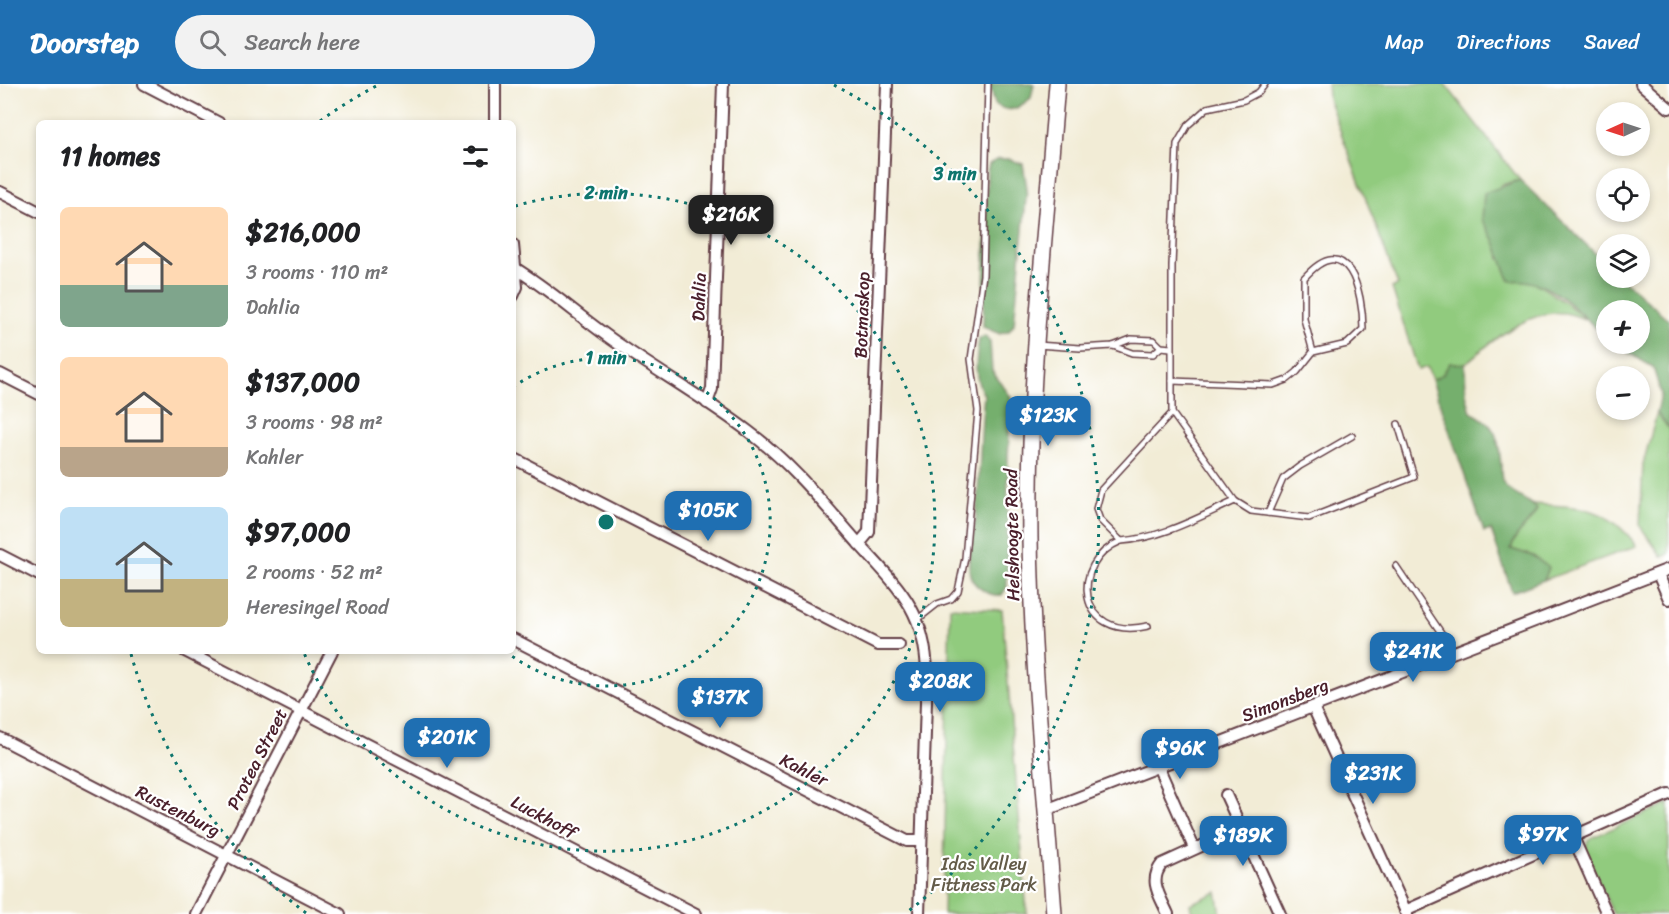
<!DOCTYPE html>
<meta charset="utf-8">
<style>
:root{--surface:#fff;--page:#f2f2f2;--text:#202124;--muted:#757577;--accent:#1f6fb2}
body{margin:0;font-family:Sriracha,sans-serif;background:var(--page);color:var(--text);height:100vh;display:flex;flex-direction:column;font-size:22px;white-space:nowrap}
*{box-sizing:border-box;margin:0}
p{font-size:20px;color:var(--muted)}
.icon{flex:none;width:33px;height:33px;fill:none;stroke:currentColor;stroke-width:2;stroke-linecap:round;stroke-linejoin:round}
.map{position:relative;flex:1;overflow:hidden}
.side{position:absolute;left:36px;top:36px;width:480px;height:534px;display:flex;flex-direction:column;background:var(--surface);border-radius:9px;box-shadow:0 3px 9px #0003}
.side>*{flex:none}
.needle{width:39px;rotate:267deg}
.controls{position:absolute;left:1596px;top:18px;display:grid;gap:12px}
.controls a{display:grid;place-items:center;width:54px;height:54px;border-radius:50%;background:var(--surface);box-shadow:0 3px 9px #0003;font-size:30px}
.price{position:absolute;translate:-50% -51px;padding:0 14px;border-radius:12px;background:var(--accent);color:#fff;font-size:20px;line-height:39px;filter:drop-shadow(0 2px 3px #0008)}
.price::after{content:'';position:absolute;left:50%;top:36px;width:18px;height:14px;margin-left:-9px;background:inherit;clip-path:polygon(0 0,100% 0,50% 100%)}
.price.current{background:#222;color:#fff}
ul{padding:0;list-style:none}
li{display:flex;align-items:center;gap:18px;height:150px;padding:0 24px}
li span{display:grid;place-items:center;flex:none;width:168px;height:120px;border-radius:9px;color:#555}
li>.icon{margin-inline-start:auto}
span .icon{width:72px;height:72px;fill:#fffc;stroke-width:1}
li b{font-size:26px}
h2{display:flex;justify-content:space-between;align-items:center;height:72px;padding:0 24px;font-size:26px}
header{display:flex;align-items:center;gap:36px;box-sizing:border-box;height:84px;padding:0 30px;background:var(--accent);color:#fff}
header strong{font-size:28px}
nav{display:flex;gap:33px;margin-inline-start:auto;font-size:21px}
.search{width:420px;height:54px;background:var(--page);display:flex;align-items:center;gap:15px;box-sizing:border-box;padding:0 21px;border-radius:33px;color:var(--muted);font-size:22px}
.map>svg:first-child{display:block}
.green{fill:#91cb7e;stroke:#6e7554;stroke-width:1.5}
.forest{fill:#74af6d;stroke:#5f674c;stroke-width:1.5}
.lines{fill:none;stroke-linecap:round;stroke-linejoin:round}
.service-casing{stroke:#633e45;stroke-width:8}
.minor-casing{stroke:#633e45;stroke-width:14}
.secondary-casing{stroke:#633e45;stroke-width:18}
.service{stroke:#fff;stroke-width:5}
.minor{stroke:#fff;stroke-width:10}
.secondary{stroke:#fff;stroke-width:15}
.ring{fill:none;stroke:#0f766e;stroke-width:3;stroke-dasharray:3 6}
.labels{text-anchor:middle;stroke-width:4.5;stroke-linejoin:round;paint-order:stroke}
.street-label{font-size:18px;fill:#4a1f2b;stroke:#fff}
.park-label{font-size:18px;fill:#635b48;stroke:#fff}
.centre{fill:#0f766e;stroke:#fff;stroke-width:3}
.ring-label{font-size:18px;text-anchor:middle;font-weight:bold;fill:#0f766e;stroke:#fff;stroke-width:4.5;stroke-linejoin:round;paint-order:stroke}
</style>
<header>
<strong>Doorstep</strong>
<div class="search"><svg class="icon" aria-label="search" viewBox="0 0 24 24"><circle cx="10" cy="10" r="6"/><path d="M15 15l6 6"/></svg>Search here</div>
<nav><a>Map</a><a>Directions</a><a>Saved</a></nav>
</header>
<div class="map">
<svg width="1669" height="830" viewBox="0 0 1669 830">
<rect width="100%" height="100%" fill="#fff"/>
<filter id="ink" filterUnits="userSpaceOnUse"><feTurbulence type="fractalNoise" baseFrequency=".0167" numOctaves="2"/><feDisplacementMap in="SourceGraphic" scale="12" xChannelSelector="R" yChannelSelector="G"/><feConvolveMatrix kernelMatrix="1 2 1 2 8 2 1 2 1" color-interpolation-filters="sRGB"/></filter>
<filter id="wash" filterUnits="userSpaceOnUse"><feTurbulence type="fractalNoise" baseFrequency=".008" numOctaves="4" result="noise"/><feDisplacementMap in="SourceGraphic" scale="24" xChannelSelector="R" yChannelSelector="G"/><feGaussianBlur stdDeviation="1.35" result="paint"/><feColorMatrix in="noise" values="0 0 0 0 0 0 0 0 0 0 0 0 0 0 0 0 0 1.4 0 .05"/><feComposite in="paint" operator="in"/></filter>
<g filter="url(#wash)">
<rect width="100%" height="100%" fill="#f2ecd6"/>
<!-- green -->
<g class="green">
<path d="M1327,0h118l75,96 -19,5 -19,35 14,17 4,22c29,21 59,36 85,60 -7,-2 -15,-6 -22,-6 -35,-3 -74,30 -98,51l-15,-1 -7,11 -11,6 -5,-13 -9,3 -26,-82 6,-3 -70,-187z"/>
<polygon points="1657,329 1669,345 1669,470 1662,473 1640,442 1643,380"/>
<path d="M1532,420c49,3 74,1 105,42l-93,34 5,-12 -16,-12 -22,-7c4,-17 19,-24 26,-39z"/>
<polygon points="950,523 1002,526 1027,830 943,830"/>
<polygon points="1669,719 1669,830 1613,830 1586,769 1586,761 1591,754"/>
<polygon points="1217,808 1221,830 1192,830 1190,820"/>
</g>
<!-- forest -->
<g class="forest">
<path d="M990,0h44l-3,14c-13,10 -21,17 -36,6z"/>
<polygon points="998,75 1009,75 1023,80 1027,104 1014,240 1009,247 1000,250 983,243 987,88 989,80"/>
<path d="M1520,96l86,84v14h15l48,42v109l-12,-16 4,-19 -8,-27 -40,-23h27v-34h-34v28c-26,-24 -57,-63 -96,-57 -11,-23 -12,-41 -28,-61l2,-27z"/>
<path d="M985,252l5,6 2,29 19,26 -3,60 -1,130 -5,8c-13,2 -29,-9 -32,-20 -4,-18 4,-41 6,-59 4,-40 4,-81 8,-121 -11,-16 -8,-37 -5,-56z"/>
<path d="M1450,279l15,1 1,30 5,18c27,14 27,25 30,53 0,4 0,11 1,15 5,14 25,18 35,29 -7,16 -22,23 -26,40l22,7 16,12 -5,12 -32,12 -21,-62 -7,2 -52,-152 11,-6z"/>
</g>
</g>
<g filter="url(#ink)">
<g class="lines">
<defs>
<g id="service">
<polyline points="1265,0 1259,8 1244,16 1207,24 1188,41 1177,60 1172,182 1172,329 1235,417 1251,427 1309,434 1414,393 1398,340"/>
<polyline points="1037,261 1080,264 1113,262 1131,255 1154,256 1161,263 1171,264"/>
<polyline points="1113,262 1132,269 1153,270 1161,263"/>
<path d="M1172,297l101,4 14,-5 10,-8 16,-20 34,-8 16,-15c0,-37 -15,-101 -59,-51v41l9,33"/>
<path d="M1172,329l-71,77 -5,19 4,11 21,21c41,-3 76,-23 114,-40"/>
<polyline points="1268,429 1283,395 1300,382 1352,352"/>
<path d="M1121,457c-52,21 -45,101 27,85"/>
<polyline points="1396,482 1454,568"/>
<polyline points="918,535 937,520 951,515 958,507 965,474 978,327 971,275 983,191 988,0"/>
</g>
<g id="minor">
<polyline points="144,0 219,39"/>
<polyline points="495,0 495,39"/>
<polyline points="1641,0 1669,24"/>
<polyline points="0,108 39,128"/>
<polyline points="513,161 517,203 513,212"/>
<path d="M513,183c38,23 70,53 107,78 42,29 87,55 128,86 43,32 76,73 111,113 39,43 66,66 68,128l-8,242"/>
<polyline points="0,290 39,310"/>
<polyline points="707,319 712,305 723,0"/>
<polyline points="513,374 878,561 899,561"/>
<polyline points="859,460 869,448 887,0"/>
<polyline points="0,471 39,491"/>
<polyline points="1658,490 1669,515"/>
<polyline points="513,555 907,757 921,757"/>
<polyline points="185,567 696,830"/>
<polyline points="1313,623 1407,830"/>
<polyline points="0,654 340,830"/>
<polyline points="1158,682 1194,764"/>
<polyline points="1226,711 1241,744"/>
<polyline points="1046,726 1669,485"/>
<polyline points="1573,753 1607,830"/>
<polyline points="1405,827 1669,710"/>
<polyline points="196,830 332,567"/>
<path d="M1168,830c-8,-18 -20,-33 -6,-50l79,-36 39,86"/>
</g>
<path id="secondary" d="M1054,830c-9,-125 -22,-251 -24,-376 -2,-152 15,-303 27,-454"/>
</defs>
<!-- service casing -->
<use href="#service" class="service-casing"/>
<!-- minor casing -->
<use href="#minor" class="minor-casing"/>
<!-- secondary casing -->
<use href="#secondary" class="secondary-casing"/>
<!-- service -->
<use href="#service" class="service"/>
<!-- minor -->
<use href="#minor" class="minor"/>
<!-- secondary -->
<use href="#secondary" class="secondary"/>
</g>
</g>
<!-- distance rings -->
<g class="ring">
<path d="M513 303A164 164 0 1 1 505 567"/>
<path d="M515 122A329 329 0 1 1 304 569"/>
<path d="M306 829A493 493 0 0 1 131 570M320 37A493 493 0 0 1 378 1M834 1A493 493 0 0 1 906 829"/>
</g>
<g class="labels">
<!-- street labels -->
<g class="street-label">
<text transform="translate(699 213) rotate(-88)" y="6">Dahlia</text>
<text transform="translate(862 231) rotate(-88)" y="6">Botmaskop</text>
<text transform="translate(1012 451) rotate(-91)" y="6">Helshoogte Road</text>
<text transform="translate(1285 616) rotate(-21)" y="6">Simonsberg</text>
<text transform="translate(257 675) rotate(-63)" y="6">Protea Street</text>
<text transform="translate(804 686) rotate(27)" y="6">Kahler</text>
<text transform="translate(178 727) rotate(27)" y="6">Rustenburg</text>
<text transform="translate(544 733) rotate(28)" y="6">Luckhoff</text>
</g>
<!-- park labels -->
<g class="park-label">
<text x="984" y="786">Idas Valley<tspan x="984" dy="21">Fittness Park</tspan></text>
</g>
</g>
<circle cx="606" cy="438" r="9" class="centre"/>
<g class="ring-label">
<text x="955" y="96">3 min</text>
<text x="606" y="115">2 min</text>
<text x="606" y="280">1 min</text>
</g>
</svg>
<div class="controls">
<a><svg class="needle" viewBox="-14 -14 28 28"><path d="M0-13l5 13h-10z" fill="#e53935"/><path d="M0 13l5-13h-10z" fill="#757577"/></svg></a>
<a><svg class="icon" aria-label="locate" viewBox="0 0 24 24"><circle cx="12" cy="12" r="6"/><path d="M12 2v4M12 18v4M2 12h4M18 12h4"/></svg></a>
<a><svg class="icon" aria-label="layers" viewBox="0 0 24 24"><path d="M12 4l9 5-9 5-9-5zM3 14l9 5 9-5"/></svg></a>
<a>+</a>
<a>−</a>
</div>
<b class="price current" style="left:731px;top:162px">$216K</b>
<b class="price" style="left:1048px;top:363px">$123K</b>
<b class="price" style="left:708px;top:458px">$105K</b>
<b class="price" style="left:1413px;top:599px">$241K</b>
<b class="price" style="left:940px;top:629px">$208K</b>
<b class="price" style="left:720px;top:645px">$137K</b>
<b class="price" style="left:447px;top:685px">$201K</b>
<b class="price" style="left:1180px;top:696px">$96K</b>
<b class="price" style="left:1373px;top:721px">$231K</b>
<b class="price" style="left:1543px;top:782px">$97K</b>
<b class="price" style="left:1243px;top:783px">$189K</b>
<section class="side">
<h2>11 homes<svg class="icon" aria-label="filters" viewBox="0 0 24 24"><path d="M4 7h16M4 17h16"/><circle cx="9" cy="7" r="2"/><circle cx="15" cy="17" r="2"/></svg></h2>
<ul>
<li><span style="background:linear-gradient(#ffd9b3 65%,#7fa58c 0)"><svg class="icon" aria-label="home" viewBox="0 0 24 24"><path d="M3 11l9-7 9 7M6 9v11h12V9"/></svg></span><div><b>$216,000</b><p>3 rooms · 110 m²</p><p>Dahlia</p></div></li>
<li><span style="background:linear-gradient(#ffd9b3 75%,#b9a48a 0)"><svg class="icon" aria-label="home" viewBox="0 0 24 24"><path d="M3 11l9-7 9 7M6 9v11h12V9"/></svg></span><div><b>$137,000</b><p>3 rooms · 98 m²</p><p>Kahler</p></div></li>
<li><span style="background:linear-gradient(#bfe0f5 60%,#c2b280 0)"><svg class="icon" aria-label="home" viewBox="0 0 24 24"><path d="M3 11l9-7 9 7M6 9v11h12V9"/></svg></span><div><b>$97,000</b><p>2 rooms · 52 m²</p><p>Heresingel Road</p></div></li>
</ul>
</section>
</div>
